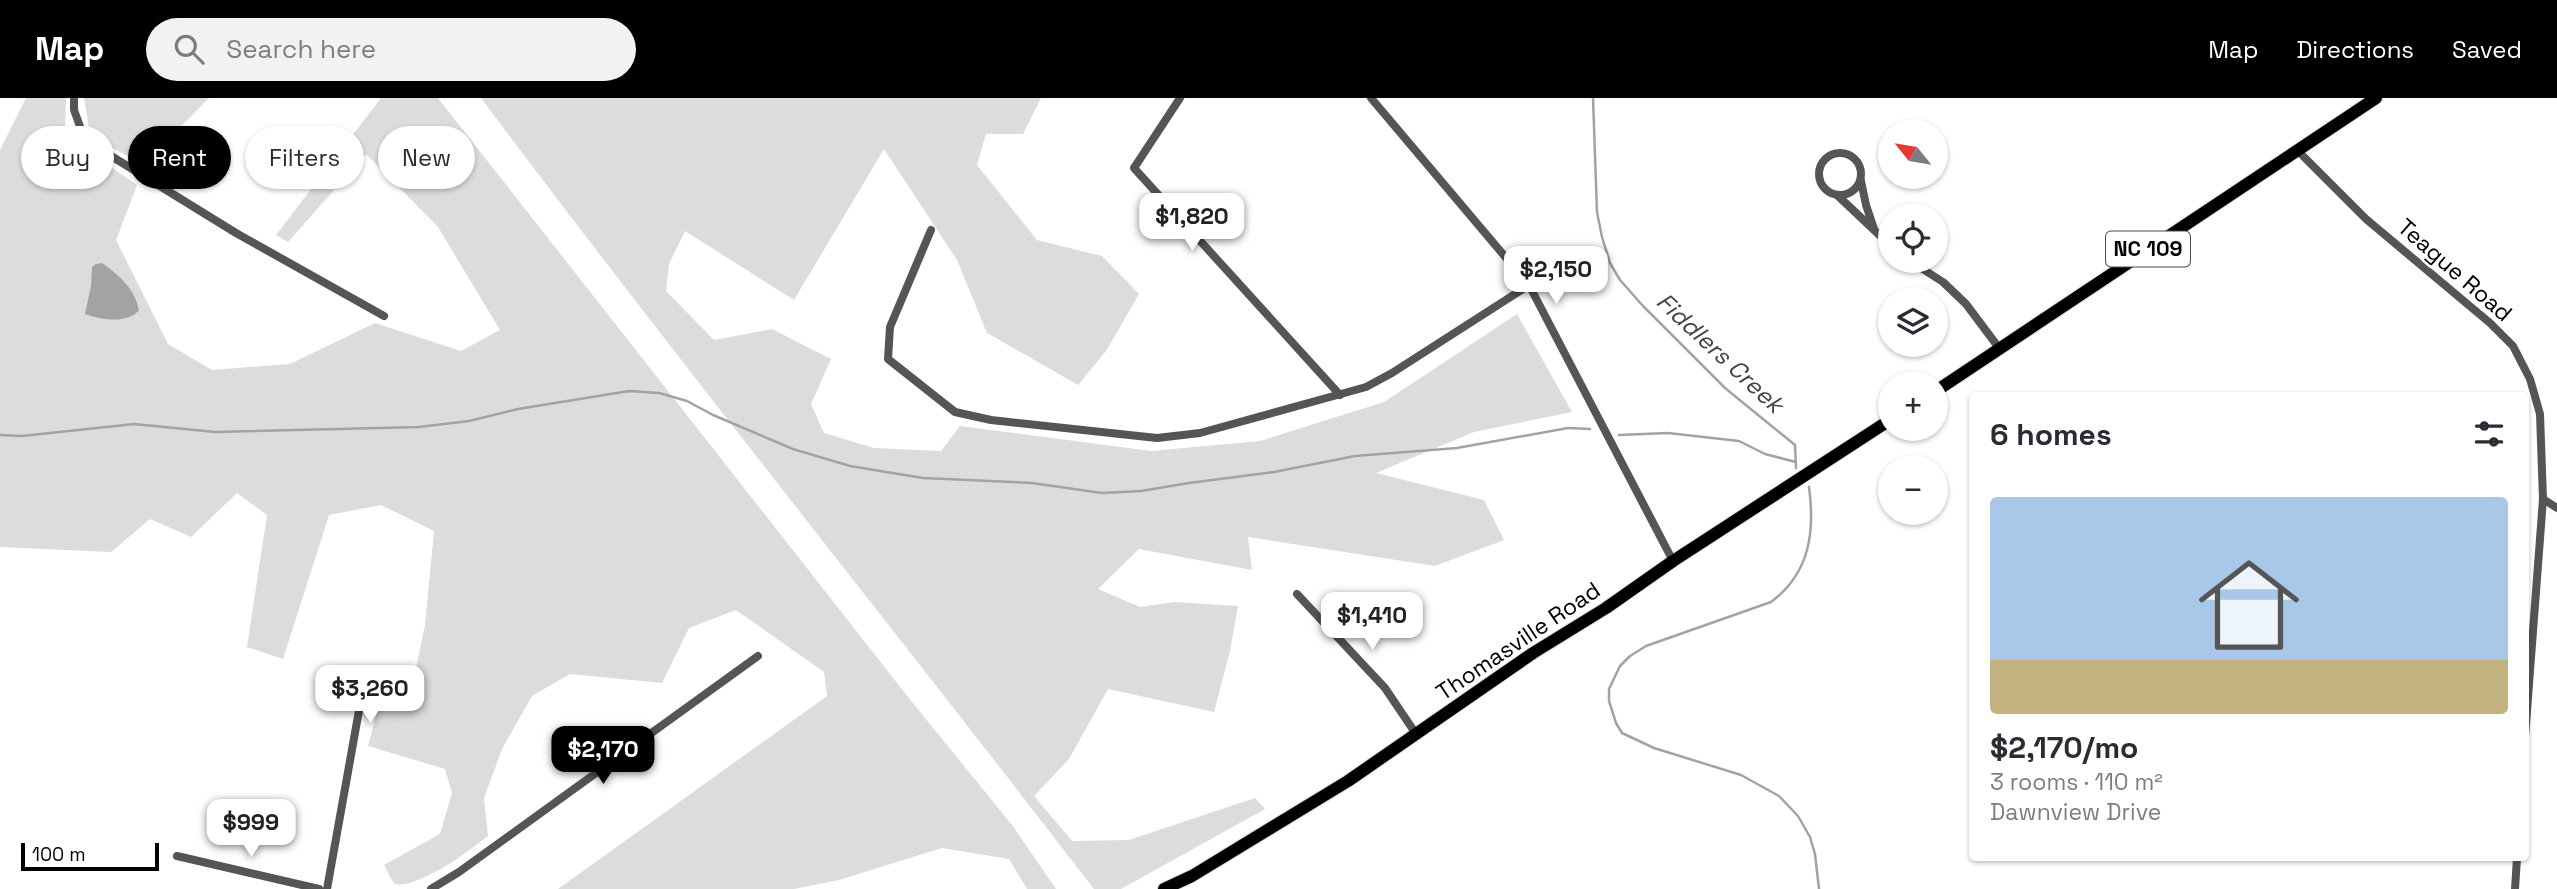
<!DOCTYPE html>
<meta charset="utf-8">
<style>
:root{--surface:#fff;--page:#f2f2f3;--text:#2b2b33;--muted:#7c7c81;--accent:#000}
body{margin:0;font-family:"Space Grotesk",sans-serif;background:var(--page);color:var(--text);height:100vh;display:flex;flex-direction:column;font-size:26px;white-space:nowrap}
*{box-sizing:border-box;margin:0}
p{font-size:23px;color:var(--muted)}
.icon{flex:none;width:38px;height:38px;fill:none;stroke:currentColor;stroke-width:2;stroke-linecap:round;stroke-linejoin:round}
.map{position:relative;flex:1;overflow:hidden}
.drawer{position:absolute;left:1969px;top:294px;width:560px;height:469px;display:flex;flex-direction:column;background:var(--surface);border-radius:7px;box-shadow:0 2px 5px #0004}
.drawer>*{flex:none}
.top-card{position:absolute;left:21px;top:28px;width:665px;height:63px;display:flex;gap:14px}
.needle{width:46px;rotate:300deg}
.tools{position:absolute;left:1878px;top:21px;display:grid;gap:14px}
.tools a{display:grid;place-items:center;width:70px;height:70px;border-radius:50%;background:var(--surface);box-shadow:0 2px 5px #0004;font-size:35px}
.scale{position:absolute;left:21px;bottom:18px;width:138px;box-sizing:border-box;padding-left:7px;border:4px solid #000;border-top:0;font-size:19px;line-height:24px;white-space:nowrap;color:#000;-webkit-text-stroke:5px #fff;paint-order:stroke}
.price{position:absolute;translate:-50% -60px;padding:0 16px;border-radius:14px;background:#fff;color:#222;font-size:23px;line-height:46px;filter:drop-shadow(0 2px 4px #0008)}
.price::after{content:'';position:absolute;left:50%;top:42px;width:21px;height:16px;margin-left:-10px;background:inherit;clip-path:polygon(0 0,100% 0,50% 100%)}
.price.on{background:var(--accent);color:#fff}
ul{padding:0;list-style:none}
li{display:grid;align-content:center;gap:14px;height:371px;padding:0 21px}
li span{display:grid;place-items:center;height:217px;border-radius:7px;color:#555}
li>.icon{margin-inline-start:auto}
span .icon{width:126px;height:126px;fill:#fffc;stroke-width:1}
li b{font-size:30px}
h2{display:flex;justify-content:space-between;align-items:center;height:84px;padding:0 21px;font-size:30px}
.chip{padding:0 24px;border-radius:32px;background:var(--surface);box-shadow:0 2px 5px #0004;font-size:24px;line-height:63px}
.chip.on{background:var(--accent);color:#fff}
header{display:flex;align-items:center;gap:42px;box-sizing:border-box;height:98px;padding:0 35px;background:var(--accent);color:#fff}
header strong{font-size:33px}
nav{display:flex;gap:38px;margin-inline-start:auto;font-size:24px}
.search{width:490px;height:63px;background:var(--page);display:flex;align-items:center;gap:18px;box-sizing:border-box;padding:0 24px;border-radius:38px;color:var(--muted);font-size:26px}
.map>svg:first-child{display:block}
.green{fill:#dcdcdc}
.water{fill:#a3a3a3}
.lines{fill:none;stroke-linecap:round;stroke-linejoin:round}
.stream{stroke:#a3a3a3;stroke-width:2.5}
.primary-casing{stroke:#dbdbdb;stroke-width:14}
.street{stroke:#555;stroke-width:8}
.primary{stroke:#000;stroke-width:12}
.labels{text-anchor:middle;stroke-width:5;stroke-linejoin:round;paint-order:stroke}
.shield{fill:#fff;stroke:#4c4c4c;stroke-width:2}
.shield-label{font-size:21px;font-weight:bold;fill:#000}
.street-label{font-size:23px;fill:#000;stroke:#fff}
.water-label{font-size:24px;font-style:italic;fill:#444;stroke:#fff}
</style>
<header>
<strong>Map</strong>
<div class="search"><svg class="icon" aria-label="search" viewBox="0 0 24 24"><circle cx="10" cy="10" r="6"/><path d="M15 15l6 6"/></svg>Search here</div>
<nav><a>Map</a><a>Directions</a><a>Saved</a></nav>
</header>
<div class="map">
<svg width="2557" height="791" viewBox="0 0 2557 791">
<rect width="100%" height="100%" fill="#fff"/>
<!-- green -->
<g class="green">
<path d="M26,0h40l-1,38 72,49 -21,55 52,104 44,26 78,-6 85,-41 86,28 39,-21 -62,-103 -72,-73 -78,88 -12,-7 105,-137h57l474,604 100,123 44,64h-29l-18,-30 -67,-11 -103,32 -45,9h-236l269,-193 -3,-24 -88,-62 -47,18 -27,55 -92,-9 -38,22 -30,53 -18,49 4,38c-17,14 -70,53 -93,48 -4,-4 -8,-14 -11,-19l56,-31 12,-41 -7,-24 -77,-23 13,-49 28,5 16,-77 9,-94 -53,-26 -52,10 -46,144 -36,-12 20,-132 -30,-22 -46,44 -41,-18 -39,33 -111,-5v-397z"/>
<polygon points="84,0 209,0 144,66 110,49 89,30"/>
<path d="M481,0h560l-18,36h-37l-9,31 60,75 65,16 37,38 -33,57 -28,34 -91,-52 -30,-73 -73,-111 -90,151 -109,-69 -16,33 -3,27 48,49 58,-11 59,30 -20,45 13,29 50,15 67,3 19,-25 191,25 109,-10 124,-39 133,-88 55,98 -98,20 -98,41 108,27 20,40 -69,26 -187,-29 4,33 -113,-21 -41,40 42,18 35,-5 63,4 -8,45 -16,61 -106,-23 -39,70 -35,37 38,45 57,-1 126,-42 10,11 -144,80h-27c-203,-264 -413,-524 -613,-791z"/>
</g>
<!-- water -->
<path class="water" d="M102,165c17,12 33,26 37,47 -11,14 -38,10 -54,4l6,-28 1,-19 4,-3z"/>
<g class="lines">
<!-- stream -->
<g class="stream">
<polyline points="1593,0 1597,114 1602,139 1610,165 1620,182 1643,208 1725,290 1795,347 1796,370"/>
<polyline points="0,337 22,338 134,326 215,334 419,329 469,323 518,311 629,293 659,295 687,303 713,317 793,351 850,368 923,380 1032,385 1102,395 1141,393 1189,385 1274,374 1355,358 1457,350 1568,330 1590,331"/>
<polyline points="1619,337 1668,335 1739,343 1765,356 1796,364"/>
<path d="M1809,389c6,45 1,86 -38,115l-125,44 -16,10 -10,10 -11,23v12l7,22 6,10 32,15 87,27 38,21 19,20 12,21 5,17 4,35"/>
</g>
<defs>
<g id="primary">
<polyline points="1936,293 2376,0"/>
<polyline points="1164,791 1192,778 1348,683 1533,555 1606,510 1673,463 1890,322"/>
</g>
</defs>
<!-- primary casing -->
<use href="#primary" class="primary-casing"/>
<!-- street -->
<g class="street">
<polyline points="74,0 74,12 82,34 103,53 236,135 384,218"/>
<polyline points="1180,0 1134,70 1340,297"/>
<polyline points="1371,0 1529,187 1673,463"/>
<polyline points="2298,53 2366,121 2490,225 2513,248 2530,281 2540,316 2543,401 2525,639"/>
<circle cx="1840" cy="76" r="21"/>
<polyline points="1861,83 1866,107 1874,131"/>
<polyline points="1837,97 1890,147"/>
<polyline points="931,132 890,229 888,261 955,314 991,322 1157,340 1200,335 1366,289 1392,275 1529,187"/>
<polyline points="1910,163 1943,184 1966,206 1999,250"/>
<polyline points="2543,401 2557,410"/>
<polyline points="1297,496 1385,590 1416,636"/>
<polyline points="177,758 319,791"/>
<polyline points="327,791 365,579"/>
<polyline points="431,791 459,774 758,558"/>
<polyline points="2515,791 2517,760"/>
</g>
<!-- primary -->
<use href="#primary" class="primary"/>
</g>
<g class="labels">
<!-- shield labels -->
<rect class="shield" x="2106" y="133.5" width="84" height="35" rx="5"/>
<g class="shield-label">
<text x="2148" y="158">NC 109</text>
</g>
<!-- street labels -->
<g class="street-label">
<text transform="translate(2455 172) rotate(41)" y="8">Teague Road</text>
<text transform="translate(1518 543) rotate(-34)" y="8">Thomasville Road</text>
</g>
<!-- water labels -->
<g class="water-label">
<text transform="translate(1720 255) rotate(43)" y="8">Fiddlers Creek</text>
</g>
</g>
</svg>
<div class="tools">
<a><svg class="needle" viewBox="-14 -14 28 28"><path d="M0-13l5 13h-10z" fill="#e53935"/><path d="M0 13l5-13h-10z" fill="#7c7c81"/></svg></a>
<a><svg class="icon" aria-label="locate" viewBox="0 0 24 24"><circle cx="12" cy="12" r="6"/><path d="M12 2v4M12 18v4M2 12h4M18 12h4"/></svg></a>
<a><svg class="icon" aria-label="layers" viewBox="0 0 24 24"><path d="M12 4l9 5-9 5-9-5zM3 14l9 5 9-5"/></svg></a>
<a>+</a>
<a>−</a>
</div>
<div class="scale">100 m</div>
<b class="price" style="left:1192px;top:155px">$1,820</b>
<b class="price" style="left:1556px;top:208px">$2,150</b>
<b class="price" style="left:1372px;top:554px">$1,410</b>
<b class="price" style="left:370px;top:627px">$3,260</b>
<b class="price on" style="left:603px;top:688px">$2,170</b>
<b class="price" style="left:251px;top:761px">$999</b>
<div class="top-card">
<a class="chip">Buy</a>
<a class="chip on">Rent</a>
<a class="chip">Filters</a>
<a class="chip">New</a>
</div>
<section class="drawer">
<h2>6 homes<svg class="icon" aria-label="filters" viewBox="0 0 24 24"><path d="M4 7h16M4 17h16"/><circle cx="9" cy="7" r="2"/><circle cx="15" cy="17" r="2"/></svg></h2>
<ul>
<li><span style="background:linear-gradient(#a9c7e8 75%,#c2b280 0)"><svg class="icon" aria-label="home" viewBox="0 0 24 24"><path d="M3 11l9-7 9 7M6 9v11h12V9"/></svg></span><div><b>$2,170/mo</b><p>3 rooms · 110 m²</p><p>Dawnview Drive</p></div></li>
</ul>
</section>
</div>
